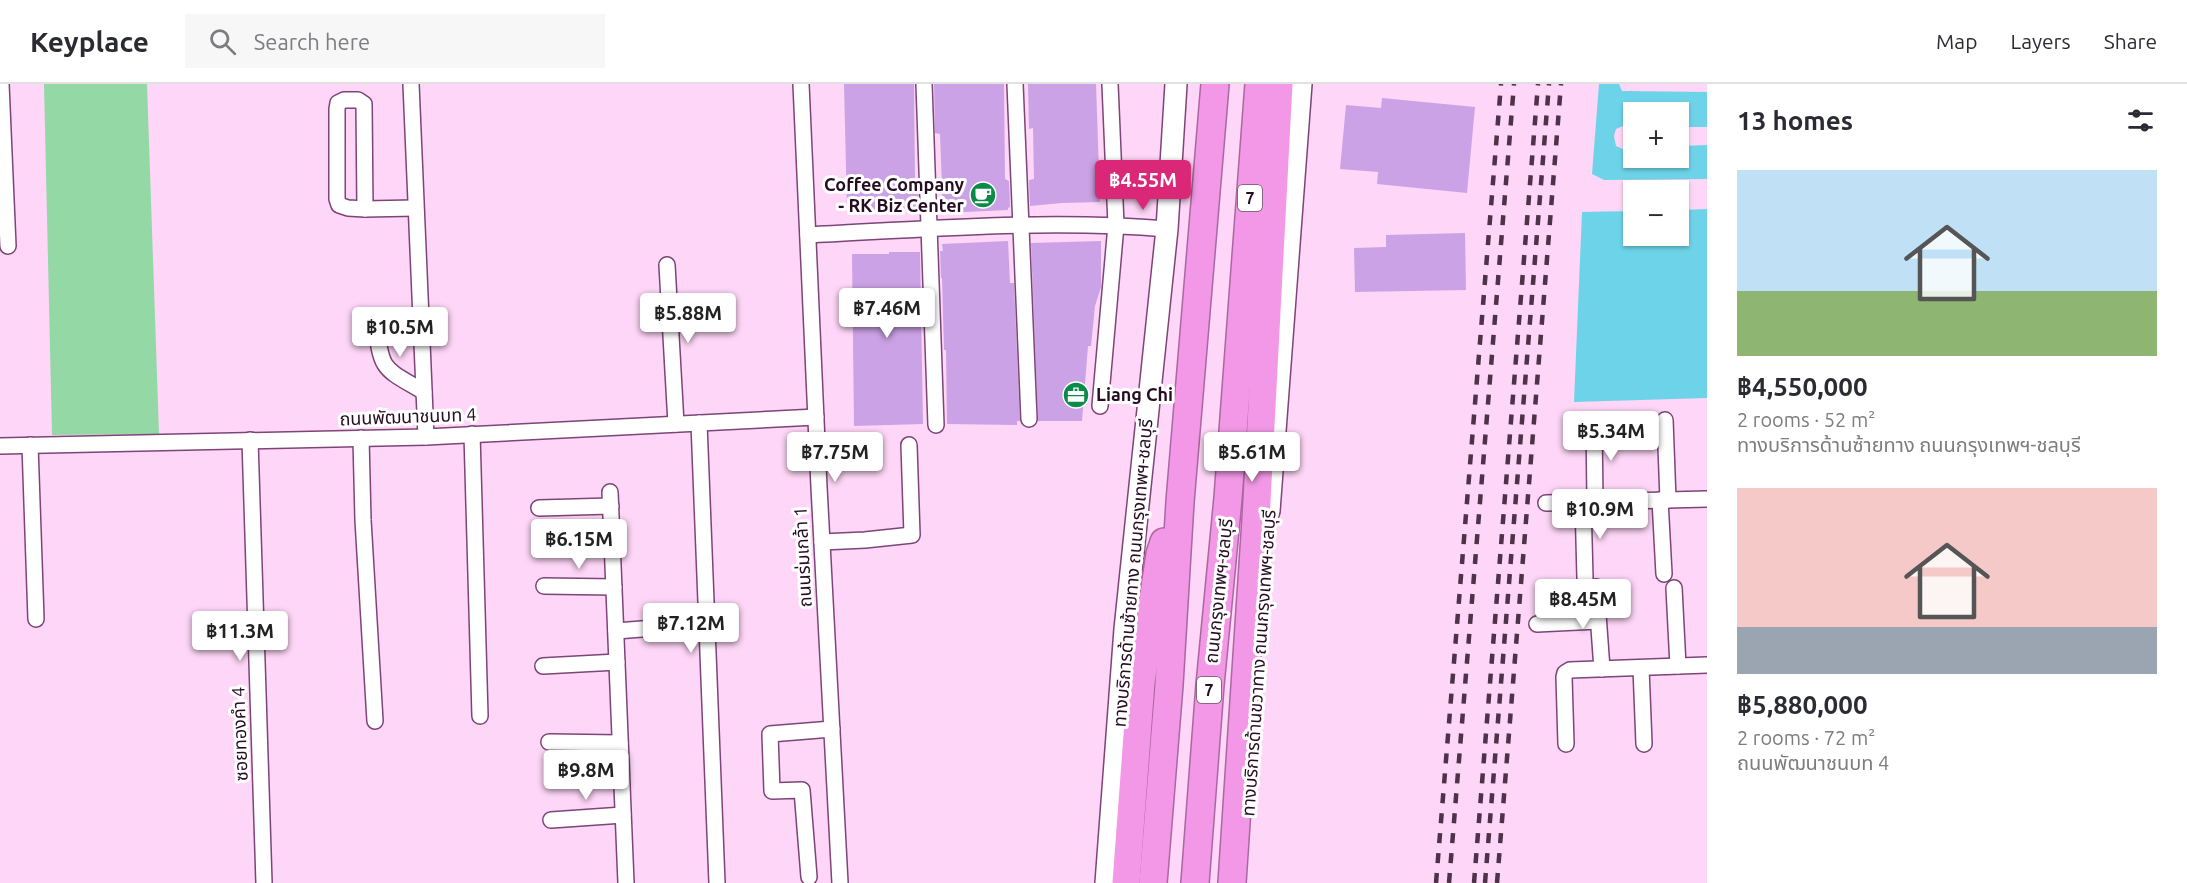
<!DOCTYPE html>
<meta charset="utf-8">
<style>
:root{--surface:#fff;--page:#f7f7f7;--text:#2b2b33;--muted:#7c7c81;--line:#e1e1e2;--accent:#db2777}
body{margin:0;font-family:Ubuntu,"Noto Sans Thai",sans-serif;background:var(--page);color:var(--text);height:100vh;display:flex;flex-direction:column;font-size:22px;white-space:nowrap}
*{box-sizing:border-box;margin:0}
p{font-size:20px;color:var(--muted)}
.icon{flex:none;width:33px;height:33px;fill:none;stroke:currentColor;stroke-width:2;stroke-linecap:round;stroke-linejoin:round}
.map{position:relative;flex:1;overflow:hidden}
.sheet{display:flex;flex-direction:column;background:var(--surface);width:480px}
.sheet>*{flex:none}
.fabs{position:absolute;left:1623px;top:18px;display:grid;gap:12px}
.fabs a{display:grid;place-items:center;width:66px;height:66px;border-radius:0px;background:var(--surface);box-shadow:0 2px 4px #0004;font-size:30px}
.price{position:absolute;translate:-50% -51px;padding:0 14px;border-radius:6px;background:#fff;color:#222;font-size:20px;line-height:39px;filter:drop-shadow(0 2px 3px #0008)}
.price::after{content:'';position:absolute;left:50%;top:36px;width:18px;height:14px;margin-left:-9px;background:inherit;clip-path:polygon(0 0,100% 0,50% 100%)}
.price.current{background:var(--accent);color:#fff}
ul{padding:0;list-style:none}
li{display:grid;align-content:center;gap:12px;height:318px;padding:0 30px}
li span{display:grid;place-items:center;height:186px;border-radius:0px;color:#555}
li>.icon{margin-inline-start:auto}
span .icon{width:108px;height:108px;fill:#fffc;stroke-width:1}
li b{font-size:26px}
h2{display:flex;justify-content:space-between;align-items:center;height:72px;padding:0 30px;font-size:26px}
header{display:flex;align-items:center;gap:36px;box-sizing:border-box;height:84px;padding:0 30px;background:var(--surface);border-bottom:2px solid var(--line)}
header strong{font-size:28px}
nav{display:flex;gap:33px;margin-inline-start:auto;font-size:21px}
.search{width:420px;height:54px;background:var(--page);display:flex;align-items:center;gap:15px;box-sizing:border-box;padding:0 21px;border-radius:0px;color:var(--muted);font-size:22px}
main{display:flex;flex:1;min-height:0}
.map>svg:first-child{display:block}
.green{fill:#94d8a6}
.water{fill:#6dd3e8}
.building{fill:#cba2e5}
.lines{fill:none;stroke-linecap:round;stroke-linejoin:round}
.minor-casing{stroke:#7d4476;stroke-width:18}
.secondary-casing{stroke:#7d4476;stroke-width:24}
.motorway-casing{stroke:#ab67a1;stroke-width:30}
.minor{stroke:#fff;stroke-width:15}
.secondary{stroke:#fff;stroke-width:21}
.motorway{stroke:#f398e6;stroke-width:27}
.rail{stroke:#4d3249;stroke-width:4.5;stroke-dasharray:10 10;stroke-linecap:butt}
.labels{text-anchor:middle;stroke-width:6;stroke-linejoin:round;paint-order:stroke}
.shield{fill:#fff;stroke:#665664;stroke-width:1.5}
.shield-label{font-size:16px;font-weight:bold;fill:#250d22}
.poi-label{font-size:18px;font-weight:bold;fill:#250d22;stroke:#fff;text-anchor:end}
.street-label{font-size:18px;fill:#250d22;stroke:#fff}
</style>
<header>
<strong>Keyplace</strong>
<div class="search"><svg class="icon" aria-label="search" viewBox="0 0 24 24"><circle cx="10" cy="10" r="6"/><path d="M15 15l6 6"/></svg>Search here</div>
<nav><a>Map</a><a>Layers</a><a>Share</a></nav>
</header>
<main>
<div class="map">
<svg width="1707" height="799" viewBox="0 0 1707 799">
<rect width="100%" height="100%" fill="#fed6f7"/>
<!-- green -->
<polygon class="green" points="44,0 147,0 159,350 52,351"/>
<!-- water -->
<g class="water">
<polygon points="1599,0 1619,0 1622,7 1707,8 1707,43 1679,43 1678,28 1634,28 1633,42 1623,42 1616,45 1614,52 1616,62 1625,66 1633,65 1634,74 1678,74 1679,62 1707,61 1707,95 1604,96 1592,90"/>
<polygon points="1707,125 1707,314 1574,318 1582,128 1633,127 1634,152 1678,152 1679,126"/>
</g>
<!-- building -->
<g class="building">
<polygon points="844,0 914,0 915,98 918,98 919,125 847,126"/>
<polygon points="934,0 1004,0 1005,95 1009,97 1010,123 1008,124 1008,126 943,129 940,50 935,49"/>
<polygon points="1028,0 1096,0 1100,118 1062,119 1030,122 1029,96 1034,95 1033,44 1029,45"/>
<polygon points="1382,14 1475,23 1467,109 1377,100 1378,88 1340,85 1346,21 1381,24"/>
<polygon points="1465,149 1466,206 1355,208 1354,164 1386,163 1386,151"/>
<polygon points="1008,157 1010,199 1014,199 1020,337 1017,337 1017,341 947,340 946,266 944,266 942,194 941,194 940,167 943,167 942,160"/>
<polygon points="1101,157 1101,203 1095,222 1091,262 1088,262 1082,337 1038,337 1031,159"/>
<polygon points="889,168 920,168 923,340 854,342 852,170 889,170"/>
</g>
<g class="lines">
<defs>
<g id="minor">
<polyline points="1,0 8,162"/>
<polyline points="411,0 426,353"/>
<polyline points="801,0 819,403 840,799"/>
<polyline points="924,0 936,341"/>
<polyline points="1015,0 1029,335"/>
<polygon points="344,16 358,16 364,20 365,125 348,124 339,121 337,115 337,25 338,19"/>
<polyline points="365,125 415,124"/>
<path d="M808,151c119,-6 240,-16 359,-6"/>
<polyline points="667,181 676,340"/>
<path d="M376,240c5,48 8,44 48,68"/>
<polyline points="1100,322 1116,141 1110,0"/>
<polyline points="1665,336 1668,416"/>
<polyline points="699,339 717,799"/>
<polyline points="1594,339 1595,417"/>
<polyline points="472,350 480,632"/>
<polyline points="361,354 363,436 375,637"/>
<polyline points="250,356 264,799"/>
<polyline points="30,361 36,535"/>
<polyline points="0,362 426,353 816,333"/>
<polyline points="610,408 626,799"/>
<polyline points="1660,416 1664,490"/>
<polyline points="1583,418 1585,494"/>
<polyline points="1546,419 1707,415"/>
<polyline points="539,424 611,422"/>
<polyline points="822,458 865,456 912,451 909,361"/>
<polyline points="544,502 614,503"/>
<polyline points="1596,503 1602,585"/>
<polyline points="1674,504 1678,582"/>
<polyline points="1537,540 1598,537"/>
<polyline points="616,547 707,540"/>
<polyline points="543,582 617,578"/>
<polyline points="1641,584 1644,660"/>
<polyline points="549,658 620,659"/>
<polyline points="1566,660 1564,593 1565,589 1570,586 1707,581"/>
<polyline points="551,736 623,731"/>
<polyline points="809,793 802,706 772,707 770,650 832,645"/>
</g>
<g id="secondary">
<polyline points="1269,427 1301,0"/>
<polyline points="1106,799 1125,545 1167,145 1176,0"/>
</g>
<g id="motorway">
<polyline points="1126,799 1141,598 1160,470 1164,458"/>
<polyline points="1153,799 1169,601 1180,418 1215,0"/>
<polyline points="1195,799 1210,601 1228,414 1259,0"/>
<polyline points="1232,799 1256,436 1279,0"/>
</g>
</defs>
<!-- minor casing -->
<use href="#minor" class="minor-casing"/>
<!-- secondary casing -->
<use href="#secondary" class="secondary-casing"/>
<!-- motorway casing -->
<use href="#motorway" class="motorway-casing"/>
<!-- minor -->
<use href="#minor" class="minor"/>
<!-- secondary -->
<use href="#secondary" class="secondary"/>
<!-- motorway -->
<use href="#motorway" class="motorway"/>
<!-- rail -->
<g class="rail">
<polyline points="1436,799 1501,0"/>
<polyline points="1449,799 1514,0"/>
<polyline points="1474,799 1538,0"/>
<polyline points="1485,799 1549,0"/>
<polyline points="1497,799 1561,0"/>
</g>
</g>
<!-- icons -->
<defs>
<symbol id="cafe-disc" viewBox="-11 -11 22 22"><circle r="9.5" fill="#0a8c48" stroke="#fff"/><path d="M-5.5-4.5H6V0H3Q3 3.5 0 3.5H-2.5Q-5.5 3.5-5.5 0ZM3-3.2v2h1.7v-2ZM-6 4.5H4V6H-6Z" fill="#fff"/></symbol>
<symbol id="office-disc" viewBox="-11 -11 22 22"><circle r="9.5" fill="#0a8c48" stroke="#fff"/><path d="M-6-3h4V-5.5h4V-3h4V5H-6ZM-1-4.5V-3h2v-1.5ZM-6 0V1H6V0Z" fill="#fff"/></symbol>
</defs>
<g fill-rule="evenodd">
<use href="#cafe-disc" x="968" y="96" width="30" height="30"/>
<use href="#office-disc" x="1061" y="296" width="30" height="30"/>
</g>
<g class="labels">
<!-- shield labels -->
<g class="shield">
<rect x="1238" y="101" width="24" height="26" rx="4.5"/>
<rect x="1197" y="593" width="24" height="26" rx="4.5"/>
</g>
<g class="shield-label">
<text x="1250" y="120">7</text>
<text x="1209" y="612">7</text>
</g>
<!-- poi labels -->
<g class="poi-label">
<text x="964" y="107">Coffee Company<tspan x="964" dy="21">- RK Biz Center</tspan></text>
<text x="1096" y="317" text-anchor="start">Liang Chi</text>
</g>
<!-- street labels -->
<g class="street-label">
<text transform="translate(408 333) rotate(-2)" y="6">ถนนพัฒนาชนบท 4</text>
<text transform="translate(803 473) rotate(-93)" y="6">ถนนร่มเกล้า 1</text>
<text transform="translate(1133 489) rotate(-85)" y="6">ทางบริการด้านซ้ายทาง ถนนกรุงเทพฯ-ชลบุรี</text>
<text transform="translate(1219 507) rotate(-84)" y="6">ถนนกรุงเทพฯ-ชลบุรี</text>
<text transform="translate(1259 579) rotate(-86)" y="6">ทางบริการด้านขวาทาง ถนนกรุงเทพฯ-ชลบุรี</text>
<text transform="translate(240 650) rotate(-92)" y="6">ซอยทองคำ 4</text>
</g>
</g>
</svg>
<div class="fabs">
<a>+</a>
<a>−</a>
</div>
<b class="price current" style="left:1143px;top:127px">฿4.55M</b>
<b class="price" style="left:887px;top:255px">฿7.46M</b>
<b class="price" style="left:688px;top:260px">฿5.88M</b>
<b class="price" style="left:400px;top:274px">฿10.5M</b>
<b class="price" style="left:1611px;top:378px">฿5.34M</b>
<b class="price" style="left:835px;top:399px">฿7.75M</b>
<b class="price" style="left:1252px;top:399px">฿5.61M</b>
<b class="price" style="left:1600px;top:456px">฿10.9M</b>
<b class="price" style="left:579px;top:486px">฿6.15M</b>
<b class="price" style="left:1583px;top:546px">฿8.45M</b>
<b class="price" style="left:691px;top:570px">฿7.12M</b>
<b class="price" style="left:240px;top:578px">฿11.3M</b>
<b class="price" style="left:586px;top:717px">฿9.8M</b>
</div>
<section class="sheet">
<h2>13 homes<svg class="icon" aria-label="filters" viewBox="0 0 24 24"><path d="M4 7h16M4 17h16"/><circle cx="9" cy="7" r="2"/><circle cx="15" cy="17" r="2"/></svg></h2>
<ul>
<li><span style="background:linear-gradient(#bfe0f5 65%,#8fb573 0)"><svg class="icon" aria-label="home" viewBox="0 0 24 24"><path d="M3 11l9-7 9 7M6 9v11h12V9"/></svg></span><div><b>฿4,550,000</b><p>2 rooms · 52 m²</p><p>ทางบริการด้านซ้ายทาง ถนนกรุงเทพฯ-ชลบุรี</p></div></li>
<li><span style="background:linear-gradient(#f6c9c9 75%,#9aa5b1 0)"><svg class="icon" aria-label="home" viewBox="0 0 24 24"><path d="M3 11l9-7 9 7M6 9v11h12V9"/></svg></span><div><b>฿5,880,000</b><p>2 rooms · 72 m²</p><p>ถนนพัฒนาชนบท 4</p></div></li>
</ul>
</section>
</main>
